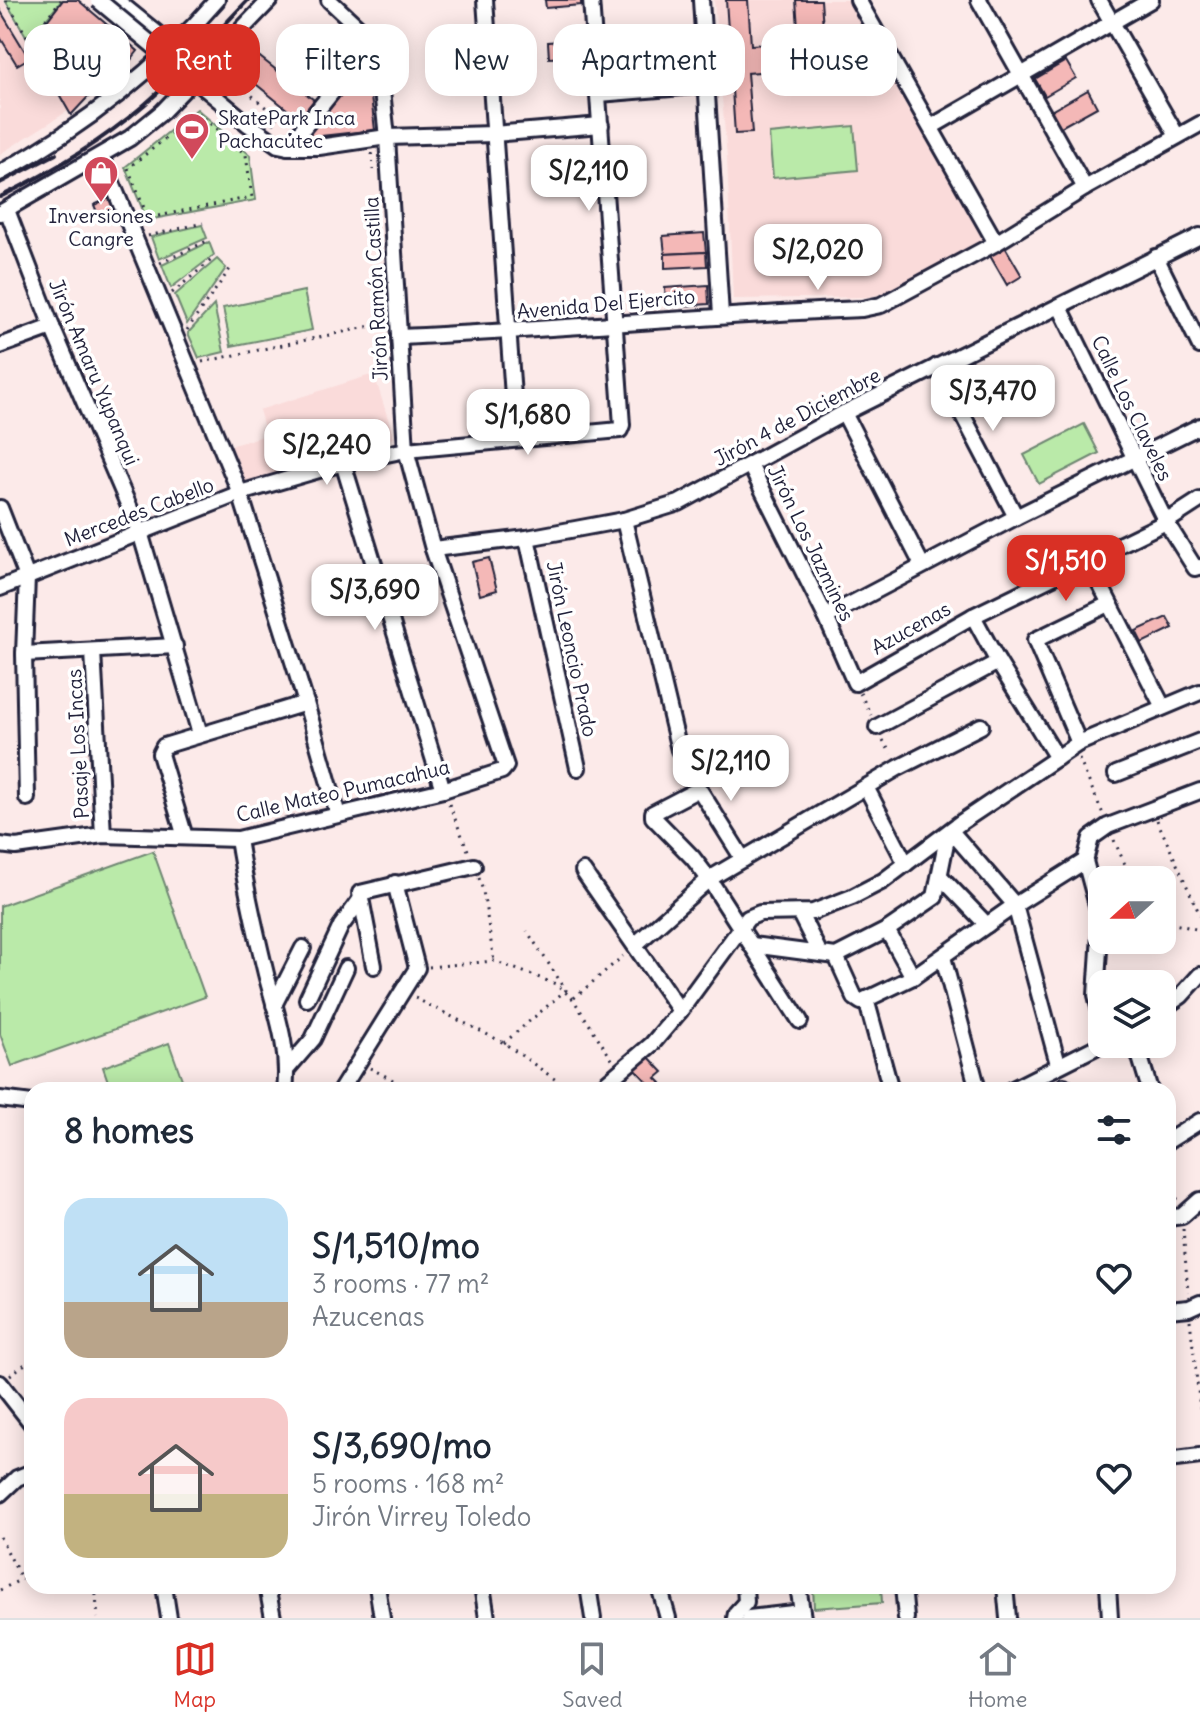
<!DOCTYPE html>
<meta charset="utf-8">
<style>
:root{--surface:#fff;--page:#f2f2f3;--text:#1f2937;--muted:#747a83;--line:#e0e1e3;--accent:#d93025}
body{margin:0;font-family:Delius,sans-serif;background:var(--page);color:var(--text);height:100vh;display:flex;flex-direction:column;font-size:30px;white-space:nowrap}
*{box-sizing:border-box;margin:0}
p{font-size:26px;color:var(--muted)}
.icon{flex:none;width:44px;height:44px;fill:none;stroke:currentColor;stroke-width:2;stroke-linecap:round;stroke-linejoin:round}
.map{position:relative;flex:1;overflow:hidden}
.side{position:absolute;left:24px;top:1082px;width:1152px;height:512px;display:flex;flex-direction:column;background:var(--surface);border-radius:24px;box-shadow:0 4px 20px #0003}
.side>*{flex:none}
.banner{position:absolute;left:24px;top:24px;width:1152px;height:72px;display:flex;gap:16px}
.needle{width:52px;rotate:249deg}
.buttons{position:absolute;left:1088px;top:866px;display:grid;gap:16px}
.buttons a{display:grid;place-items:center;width:88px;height:88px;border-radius:16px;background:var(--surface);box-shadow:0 4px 20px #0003;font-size:40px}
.price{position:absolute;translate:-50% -68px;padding:0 18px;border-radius:16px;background:#fff;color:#222;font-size:26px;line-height:52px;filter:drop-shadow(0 2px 4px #0008)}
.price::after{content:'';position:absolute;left:50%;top:48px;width:24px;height:18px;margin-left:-12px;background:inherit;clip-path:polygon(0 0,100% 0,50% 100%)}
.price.selected{background:var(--accent);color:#fff}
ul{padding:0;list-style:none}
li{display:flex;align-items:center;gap:24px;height:200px;padding:0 40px}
li span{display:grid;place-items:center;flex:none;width:224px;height:160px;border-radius:24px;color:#555}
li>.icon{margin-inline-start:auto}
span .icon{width:96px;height:96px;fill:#fffc;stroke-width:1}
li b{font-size:34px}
h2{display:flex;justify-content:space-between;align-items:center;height:96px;padding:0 40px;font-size:34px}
.chip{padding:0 28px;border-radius:24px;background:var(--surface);box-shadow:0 4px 20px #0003;font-size:28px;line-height:72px}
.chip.selected{background:var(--accent);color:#fff}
.menu{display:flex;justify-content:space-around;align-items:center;height:112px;border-top:2px solid var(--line);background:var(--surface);font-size:22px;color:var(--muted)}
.menu a{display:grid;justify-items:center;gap:4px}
.menu .selected{color:var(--accent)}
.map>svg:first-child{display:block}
.built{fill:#fadbda}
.green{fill:#baeaa9;stroke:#6e8672;stroke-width:2}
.building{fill:#f4b8b7;stroke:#22223b;stroke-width:2}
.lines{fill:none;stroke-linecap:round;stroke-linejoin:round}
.minor-casing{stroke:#22223b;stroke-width:20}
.path{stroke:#22223b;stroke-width:3;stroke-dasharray:2 6;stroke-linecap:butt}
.minor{stroke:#fff;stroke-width:14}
.rail{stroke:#22223b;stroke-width:4}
.minor-bridge-casing{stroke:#22223b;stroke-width:20;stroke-linecap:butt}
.minor-bridge{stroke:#fff;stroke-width:14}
.labels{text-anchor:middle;stroke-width:7;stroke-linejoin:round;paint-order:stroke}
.poi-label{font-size:20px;fill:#22223b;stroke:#fff;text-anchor:start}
.street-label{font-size:20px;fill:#22223b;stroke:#fff}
</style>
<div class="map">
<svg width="1200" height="1618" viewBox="0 0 1200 1618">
<rect width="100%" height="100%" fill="#fceae9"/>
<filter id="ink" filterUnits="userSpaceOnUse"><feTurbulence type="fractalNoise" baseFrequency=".0125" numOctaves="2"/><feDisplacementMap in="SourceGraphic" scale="16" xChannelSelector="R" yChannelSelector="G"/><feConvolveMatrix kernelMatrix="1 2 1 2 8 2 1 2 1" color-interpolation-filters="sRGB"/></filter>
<g filter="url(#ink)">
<!-- built -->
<g class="built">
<polygon points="0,0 3,0 68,111 0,154"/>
<polygon points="714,0 851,0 985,240 891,292 868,297 733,299 727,158"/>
<polygon points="374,374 394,438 242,485 230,446 266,435 259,410"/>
</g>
<!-- green -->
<g class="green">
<polygon points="5,0 62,0 29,41"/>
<polygon points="197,109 250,155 256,200 147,220 125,167"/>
<polygon points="854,126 858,170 773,178 769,134"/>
<polygon points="202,225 207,238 159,259 151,237"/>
<polygon points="209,242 214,255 171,288 162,265"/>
<polygon points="217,259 226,268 187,324 175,295"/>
<polygon points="304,291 312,330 231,346 223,308"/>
<polygon points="214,305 224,352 199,358 188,333"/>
<polygon points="1084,424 1099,453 1039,484 1024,455"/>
<polygon points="153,851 205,997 12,1066 0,1034 0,906"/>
<polygon points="169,1043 183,1082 159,1090 111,1090 103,1067"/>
<polygon points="813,1586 881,1586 882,1603 814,1608"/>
</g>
<!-- building -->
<g class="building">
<polygon points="63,0 78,0 138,51 110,86 104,80 71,115 30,43"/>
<polygon points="545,0 581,0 581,5 546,8"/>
<polygon points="726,0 748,0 751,45 799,42 796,0 821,0 824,42 808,43 808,47 870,42 871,64 747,73 752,133 735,134"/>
<polygon points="0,10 29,58 17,65 0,37"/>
<polygon points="586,39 587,56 549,58 548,42"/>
<polygon points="246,46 314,100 299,119 231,64"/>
<polygon points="1066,61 1076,78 1045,96 1035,79"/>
<polygon points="360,65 368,72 375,130 312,137 306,132"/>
<polygon points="1088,90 1097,107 1059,128 1051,111"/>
<polygon points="109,198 115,209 99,217 94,205"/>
<polygon points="704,233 706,252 665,254 663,236"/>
<polygon points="1004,245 1022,276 1007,285 989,254"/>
<polygon points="706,252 707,266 665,268 665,254"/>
<polygon points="708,285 709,304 666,307 665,288"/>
<polygon points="489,558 497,590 480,595 472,562"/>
<polygon points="1167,617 1173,628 1142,643 1136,631"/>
<polygon points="646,1054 663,1072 656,1078 661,1083 654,1089 633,1067"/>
</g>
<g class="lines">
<defs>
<g id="minor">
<polyline points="116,0 174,47"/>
<polyline points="485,0 516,439"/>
<polyline points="701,0 721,315"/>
<polyline points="858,0 996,243"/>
<polyline points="979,0 1085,188"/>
<polyline points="1099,0 1177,136"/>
<polyline points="599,94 707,85"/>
<polyline points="248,124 278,145 288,147 319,147 387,137 494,134 601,125"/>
<polyline points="931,127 1151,0"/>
<polyline points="288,147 373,41"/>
<polyline points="101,156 240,493 306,703 338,815"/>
<path d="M0,173c81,-45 156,-102 217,-173"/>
<polyline points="7,210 52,327 140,532 200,734"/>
<polyline points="0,213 130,138 162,112 270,0"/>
<polyline points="1156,257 1200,346"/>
<polyline points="1060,307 1166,522 1195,568 1200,567"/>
<path d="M399,337c155,-7 309,-22 463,-28l19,-4 115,-62 89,-55 115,-64"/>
<polyline points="0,346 52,327"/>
<polyline points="937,366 1016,517"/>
<polyline points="844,413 922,565"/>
<polyline points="343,463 443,790"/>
<polyline points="750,465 826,617 855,683 973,616 1166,522 1200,500"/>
<polyline points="0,508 27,577 24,654 27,798"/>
<polyline points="624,520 679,750"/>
<polyline points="527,538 578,768"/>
<polyline points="433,549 527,538 624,520 679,503 844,413 1200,236"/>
<polyline points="1087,559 1163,707"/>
<polyline points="0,588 240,493 343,463 406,450 620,430 622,425 591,0"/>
<polyline points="973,616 998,662 1057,758"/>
<polyline points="826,617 1016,517 1200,426"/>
<polyline points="93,651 103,835"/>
<polyline points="24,654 175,646"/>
<polyline points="877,727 998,662"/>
<polyline points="1079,743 1035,640 1109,604"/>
<polyline points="1116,774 1200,741"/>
<polyline points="866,787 906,864"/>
<polyline points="951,831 1015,905 1058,1064"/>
<polyline points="185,837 160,754 164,746 306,703"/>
<path d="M238,839c7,45 17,90 28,135 10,38 24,76 19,116"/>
<polyline points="0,845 16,847 103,835 238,839 443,790 502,771 506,766 433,549 406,450 387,137 378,54 373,41 329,0"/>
<polyline points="743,859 699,789 653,813 653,817 693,858 709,879 800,1021"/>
<polyline points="1085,861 1101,920 1096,995 1102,1019"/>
<polyline points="583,871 680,1011"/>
<polyline points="940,876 987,925"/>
<polyline points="800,914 819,952"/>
<polyline points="887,930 913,977"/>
<polyline points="635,945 709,879 898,768 981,726"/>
<polyline points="752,945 836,956 887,930 935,897 948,833"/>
<polyline points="836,956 855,998 861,1002 913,977 1015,905 1085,861 1091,838 1108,826 1200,791"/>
<polyline points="943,957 978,1090"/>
<polyline points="374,966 360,893 474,866"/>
<polyline points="307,999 341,926 360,900"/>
<polyline points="866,999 891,1090"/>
<polyline points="274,1005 303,948"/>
<polyline points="1162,1009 1181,996 1200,975"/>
<polyline points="1136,1044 1150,1090"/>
<polyline points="288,1068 313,1039 346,968"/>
<polyline points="341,1090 417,968 395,883"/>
<polyline points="598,1090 652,1044 680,1011 748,918 760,913 813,912 852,897 883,881 960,823 1079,743 1200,692"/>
<polyline points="1011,1090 1102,1044"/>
<polyline points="1064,1090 1064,1086"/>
<polyline points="0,1099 32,1103"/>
<polyline points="1168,1141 1200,1121"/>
<polyline points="1168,1218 1182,1216 1200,1200"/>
<polyline points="1168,1310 1189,1308 1200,1303"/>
<polyline points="0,1383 32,1424"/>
<polyline points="1168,1460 1200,1456"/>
<polyline points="0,1494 17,1478 32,1472"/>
<polyline points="164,1586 169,1618"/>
<polyline points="267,1586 273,1618"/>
<polyline points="377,1586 382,1618"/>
<polyline points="482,1586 487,1618"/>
<polyline points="588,1586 593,1618"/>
<polyline points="659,1586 668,1618"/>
<polyline points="798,1586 803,1618"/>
<polyline points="903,1586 906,1618"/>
<polyline points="1005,1586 1008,1618"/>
<polyline points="1108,1586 1110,1618"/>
<polyline points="735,1618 736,1613 746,1602 745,1586"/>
<polyline points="749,1618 802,1612"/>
</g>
</defs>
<!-- minor casing -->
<use href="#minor" class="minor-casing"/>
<!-- path -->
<g class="path">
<polyline points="6,0 29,40 61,0"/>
<polyline points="226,67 228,75 278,118 272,125"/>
<polygon points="198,113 246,155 252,197 148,218 128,168"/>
<polyline points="372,153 373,170"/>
<polyline points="148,236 203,223"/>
<polyline points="160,263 207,241"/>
<polyline points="172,293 215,257"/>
<polyline points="187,330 230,269"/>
<polyline points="202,362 386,323"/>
<polyline points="860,693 871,715"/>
<polyline points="883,740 891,754"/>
<polyline points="1079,759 1103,814"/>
<polyline points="449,804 469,853"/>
<polyline points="1157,820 1200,915"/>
<polyline points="1114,840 1132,880"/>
<polyline points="479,878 483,891 494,961"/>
<polyline points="1162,921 1200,930"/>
<polyline points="429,967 494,961 556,984 573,999 613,1061"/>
<polyline points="415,998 504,1043 570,1090"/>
<polyline points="574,998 623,956"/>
<polyline points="504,1043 566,990 527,931"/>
<polyline points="370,1068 412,1090"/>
<polyline points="1168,1167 1178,1202"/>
<polyline points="1183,1229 1188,1293"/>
<polyline points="1190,1320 1200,1408"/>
<polyline points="10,1375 32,1359"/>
<polyline points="0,1537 22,1580"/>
<polyline points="95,1586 98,1618"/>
<polyline points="0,1590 32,1574"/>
</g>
<!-- minor -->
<use href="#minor" class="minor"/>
<!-- rail -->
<g class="rail">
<polyline points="0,183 56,154"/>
<path d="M0,197c51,-25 101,-55 144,-92 37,-32 70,-70 104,-105"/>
</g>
<defs>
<polyline id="minor-bridge" points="98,0 248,124"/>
</defs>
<!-- minor-bridge casing -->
<use href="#minor-bridge" class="minor-bridge-casing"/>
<!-- minor-bridge -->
<use href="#minor-bridge" class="minor-bridge"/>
</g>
</g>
<!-- icons -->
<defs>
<symbol id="stadium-pin" viewBox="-11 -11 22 30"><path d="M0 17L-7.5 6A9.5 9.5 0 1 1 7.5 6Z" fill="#d1495b" stroke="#fff"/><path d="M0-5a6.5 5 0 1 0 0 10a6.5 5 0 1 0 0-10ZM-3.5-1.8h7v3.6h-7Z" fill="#fff"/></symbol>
<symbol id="shop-pin" viewBox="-11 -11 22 30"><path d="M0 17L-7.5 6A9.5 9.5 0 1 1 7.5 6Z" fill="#d1495b" stroke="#fff"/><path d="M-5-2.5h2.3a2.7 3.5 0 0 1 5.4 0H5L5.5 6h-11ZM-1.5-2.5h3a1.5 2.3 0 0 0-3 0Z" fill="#fff"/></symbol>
</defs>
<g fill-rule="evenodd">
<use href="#stadium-pin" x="172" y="110" width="40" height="54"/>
<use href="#shop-pin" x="81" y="153" width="40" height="54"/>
</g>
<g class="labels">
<!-- poi labels -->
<g class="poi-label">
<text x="218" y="125">SkatePark Inca<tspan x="218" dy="23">Pachacútec</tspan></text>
<text x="101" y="223" text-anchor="middle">Inversiones<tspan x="101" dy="23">Cangre</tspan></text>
</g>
<!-- street labels -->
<g class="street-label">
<text transform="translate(376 289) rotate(-93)" y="7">Jirón Ramón Castilla</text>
<text transform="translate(606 304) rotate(-5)" y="7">Avenida Del Ejercito</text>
<text transform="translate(94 372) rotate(67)" y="7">Jirón Amaru Yupanqui</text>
<text transform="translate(1132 408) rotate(64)" y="7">Calle Los Claveles</text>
<text transform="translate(797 417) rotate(-28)" y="7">Jirón 4 de Diciembre</text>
<text transform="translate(139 512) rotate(-21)" y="7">Mercedes Cabello</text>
<text transform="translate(811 543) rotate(64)" y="7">Jirón Los Jazmines</text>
<text transform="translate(911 628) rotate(-29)" y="7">Azucenas</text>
<text transform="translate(572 649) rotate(78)" y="7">Jirón Leoncio Prado</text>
<text transform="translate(78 744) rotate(-93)" y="7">Pasaje Los Incas</text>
<text transform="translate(343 791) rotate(-13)" y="7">Calle Mateo Pumacahua</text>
</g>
</g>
</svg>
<div class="buttons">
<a><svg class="needle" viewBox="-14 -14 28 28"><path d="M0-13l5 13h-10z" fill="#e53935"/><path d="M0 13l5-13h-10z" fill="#747a83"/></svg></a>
<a><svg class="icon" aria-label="layers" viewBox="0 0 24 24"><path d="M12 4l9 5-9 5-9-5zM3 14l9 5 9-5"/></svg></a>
</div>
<b class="price" style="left:589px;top:213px">S/2,110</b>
<b class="price" style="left:818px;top:292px">S/2,020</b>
<b class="price" style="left:993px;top:433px">S/3,470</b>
<b class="price" style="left:528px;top:457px">S/1,680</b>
<b class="price" style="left:327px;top:487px">S/2,240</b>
<b class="price selected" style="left:1066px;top:603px">S/1,510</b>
<b class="price" style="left:375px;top:632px">S/3,690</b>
<b class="price" style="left:731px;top:803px">S/2,110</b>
<div class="banner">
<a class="chip">Buy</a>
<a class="chip selected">Rent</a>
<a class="chip">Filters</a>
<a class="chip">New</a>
<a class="chip">Apartment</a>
<a class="chip">House</a>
</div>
<section class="side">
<h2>8 homes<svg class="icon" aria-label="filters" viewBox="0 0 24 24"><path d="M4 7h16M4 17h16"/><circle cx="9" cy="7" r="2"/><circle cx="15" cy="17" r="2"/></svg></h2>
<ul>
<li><span style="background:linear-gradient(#bfe0f5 65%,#b9a48a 0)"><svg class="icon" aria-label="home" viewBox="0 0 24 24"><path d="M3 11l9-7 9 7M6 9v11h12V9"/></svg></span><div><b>S/1,510/mo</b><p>3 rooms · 77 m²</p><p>Azucenas</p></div><svg class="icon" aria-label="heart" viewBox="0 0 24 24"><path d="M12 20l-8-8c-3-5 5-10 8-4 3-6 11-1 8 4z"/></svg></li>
<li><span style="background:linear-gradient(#f6c9c9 60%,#c2b280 0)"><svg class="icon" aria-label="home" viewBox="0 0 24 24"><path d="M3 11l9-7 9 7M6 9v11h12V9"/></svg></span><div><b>S/3,690/mo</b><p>5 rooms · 168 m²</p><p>Jirón Virrey Toledo</p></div><svg class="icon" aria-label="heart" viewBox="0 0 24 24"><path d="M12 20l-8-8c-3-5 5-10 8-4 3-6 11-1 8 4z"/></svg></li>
</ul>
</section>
</div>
<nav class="menu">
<a class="selected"><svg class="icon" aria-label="map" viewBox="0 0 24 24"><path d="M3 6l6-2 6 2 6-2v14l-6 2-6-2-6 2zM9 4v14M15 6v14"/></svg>Map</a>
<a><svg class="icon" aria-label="saved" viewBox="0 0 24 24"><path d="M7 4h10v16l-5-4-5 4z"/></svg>Saved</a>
<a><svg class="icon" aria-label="home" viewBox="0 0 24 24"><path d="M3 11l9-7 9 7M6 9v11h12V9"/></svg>Home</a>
</nav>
